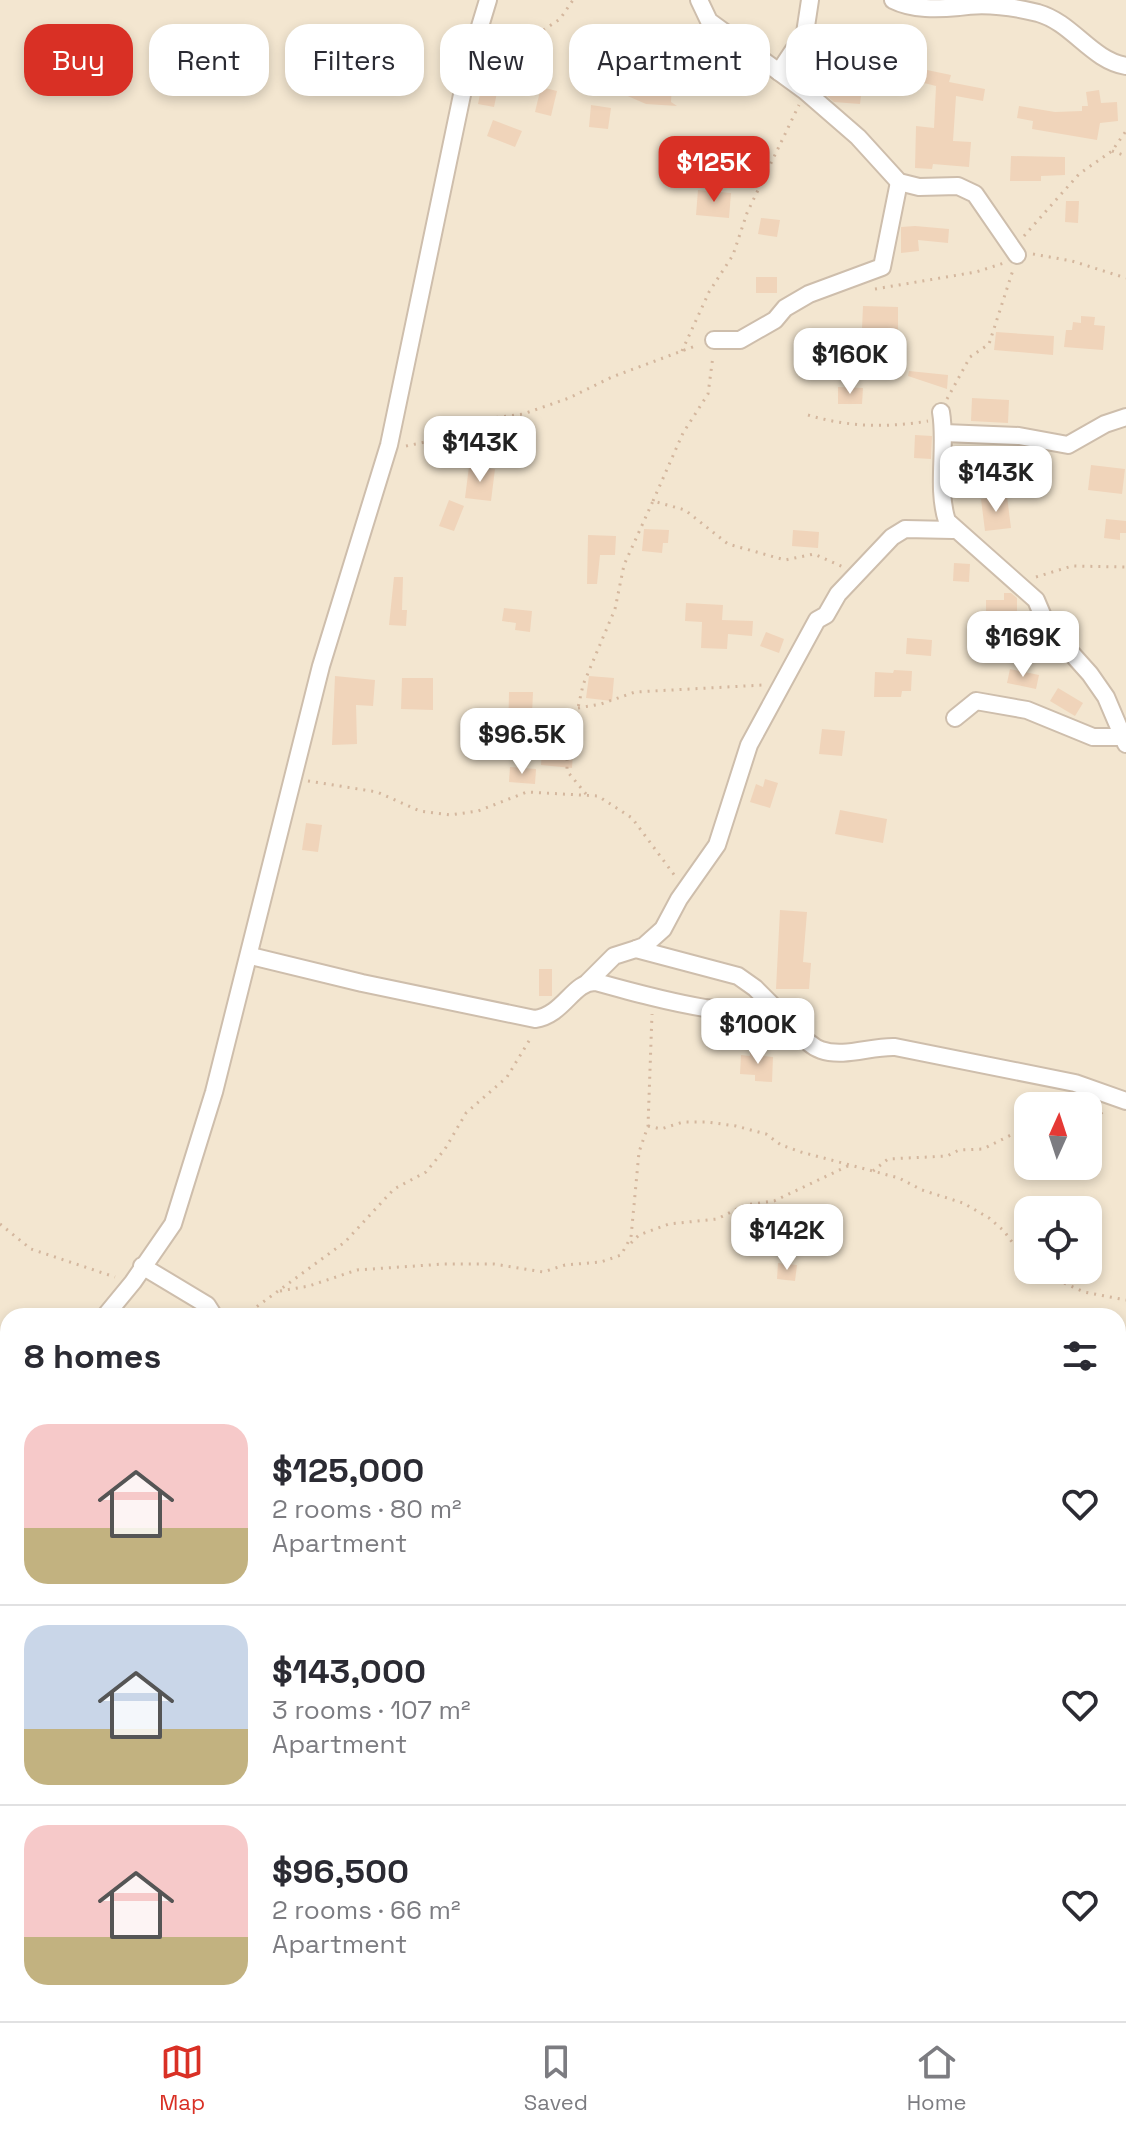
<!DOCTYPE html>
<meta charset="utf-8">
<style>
:root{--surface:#fff;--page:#f2f2f3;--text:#2b2b33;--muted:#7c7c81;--line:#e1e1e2;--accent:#d93025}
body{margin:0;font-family:"Space Grotesk",sans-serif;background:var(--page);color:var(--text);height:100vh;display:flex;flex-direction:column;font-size:30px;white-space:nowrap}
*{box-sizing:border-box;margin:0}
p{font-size:26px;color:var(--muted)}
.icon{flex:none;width:44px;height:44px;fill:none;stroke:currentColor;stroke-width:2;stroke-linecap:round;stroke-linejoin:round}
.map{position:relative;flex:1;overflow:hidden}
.sheet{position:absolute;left:0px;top:1308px;width:1126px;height:714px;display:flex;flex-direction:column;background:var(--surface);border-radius:24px 24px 0 0;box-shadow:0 4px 12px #0003}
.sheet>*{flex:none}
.top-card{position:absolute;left:24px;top:24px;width:1078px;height:72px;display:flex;gap:16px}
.needle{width:52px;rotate:3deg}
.buttons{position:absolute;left:1014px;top:1092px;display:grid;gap:16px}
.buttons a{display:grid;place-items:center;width:88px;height:88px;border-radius:16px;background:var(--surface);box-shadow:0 4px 12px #0003;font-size:40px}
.price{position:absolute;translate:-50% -68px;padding:0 18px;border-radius:16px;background:#fff;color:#222;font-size:26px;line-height:52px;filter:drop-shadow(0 2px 4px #0008)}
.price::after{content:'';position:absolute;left:50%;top:48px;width:24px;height:18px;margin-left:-12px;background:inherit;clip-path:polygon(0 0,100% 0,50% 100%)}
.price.current{background:var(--accent);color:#fff}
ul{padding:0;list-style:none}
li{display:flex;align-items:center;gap:24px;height:200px;padding:0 24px}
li+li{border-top:2px solid var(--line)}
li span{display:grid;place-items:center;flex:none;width:224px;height:160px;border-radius:24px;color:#555}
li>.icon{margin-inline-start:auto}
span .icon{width:96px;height:96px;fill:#fffc;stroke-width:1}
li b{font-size:34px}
h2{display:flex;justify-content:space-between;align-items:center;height:96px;padding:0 24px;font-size:34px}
.pill{padding:0 28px;border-radius:24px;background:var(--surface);box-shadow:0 4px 12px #0003;font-size:28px;line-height:72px}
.pill.current{background:var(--accent);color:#fff}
.menu{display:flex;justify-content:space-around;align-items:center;height:112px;border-top:2px solid var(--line);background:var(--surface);font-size:22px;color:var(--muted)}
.menu a{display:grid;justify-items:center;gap:4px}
.menu .current{color:var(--accent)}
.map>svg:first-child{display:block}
.residential{fill:#f3e6d0;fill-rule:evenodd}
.building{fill:#f0d4ba}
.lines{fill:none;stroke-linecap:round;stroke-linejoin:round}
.lane-casing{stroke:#cebeac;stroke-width:12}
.street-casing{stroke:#cebeac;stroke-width:20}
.path{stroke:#d4b79e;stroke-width:3;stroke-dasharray:2 6;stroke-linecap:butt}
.lane{stroke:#fff;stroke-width:8}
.street{stroke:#fff;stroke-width:16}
</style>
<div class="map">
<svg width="1126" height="2021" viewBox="0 0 1126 2021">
<rect width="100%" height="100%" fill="#fbf3e2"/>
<!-- residential -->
<path class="residential" d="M0,0h1126v2021h-1126zM1028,1106h60v60h-60zM1028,1210h60v60h-60zM8,1316h1110v698h-1110z"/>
<!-- building -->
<g class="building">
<polygon points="852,46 883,48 881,72 864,71 860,104 834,102 819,89 820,80 849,83"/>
<polygon points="495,57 518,60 517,74 493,71"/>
<polygon points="927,70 951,75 949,82 985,89 983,101 956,96 953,141 971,142 969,167 933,164 932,169 915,168 916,126 934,128 936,86 924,83"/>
<polygon points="484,75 500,78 494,107 478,104"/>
<polygon points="628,83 659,96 660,85 672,85 671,102 677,106 646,104 623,94"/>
<polygon points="541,87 557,91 551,116 535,112"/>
<polygon points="1099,90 1101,103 1117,102 1118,121 1100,123 1097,140 1032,129 1033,121 1017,118 1019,106 1055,112 1082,111 1082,106 1088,106 1086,92"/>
<polygon points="591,105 611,108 608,129 589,127"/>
<polygon points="493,120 522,131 515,147 487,136"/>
<polygon points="1011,156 1065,157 1065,175 1041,176 1041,181 1010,181"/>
<polygon points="698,190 731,193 729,218 696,215"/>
<polygon points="1066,201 1079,201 1078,223 1065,222"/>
<polygon points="761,218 780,220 777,237 758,234"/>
<polygon points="915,226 949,229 948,243 918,240 919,251 901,253 901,227"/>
<rect x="756" y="277" width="21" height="16"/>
<polygon points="863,306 898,307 898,330 862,329"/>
<polygon points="1081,316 1095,317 1094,325 1105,326 1103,350 1064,347 1066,330 1072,330 1073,322 1081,323"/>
<polygon points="996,332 1054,336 1053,355 994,350"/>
<polygon points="847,343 869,351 865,362 843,355"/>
<polygon points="909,371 948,375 947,389 908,376"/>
<polygon points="838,387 863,388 862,404 838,404"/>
<polygon points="972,398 1009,400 1008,423 971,421"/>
<polygon points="915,435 932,436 931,459 914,458"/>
<polygon points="1091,465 1125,469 1122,494 1088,490"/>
<polygon points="469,466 495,469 491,501 465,498"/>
<polygon points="1007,496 1011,528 985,531 981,499"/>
<polygon points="449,500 464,506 454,531 439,526"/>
<polygon points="1106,519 1126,521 1126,533 1120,533 1120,540 1104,538"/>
<polygon points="644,529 669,530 668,543 663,543 662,553 642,551"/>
<polygon points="793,530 819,532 818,548 792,546"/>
<polygon points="588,535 616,536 615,555 600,555 597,584 587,584"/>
<polygon points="954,563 970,564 969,582 953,581"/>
<polygon points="394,577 403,577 402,610 407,610 406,626 389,625"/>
<polygon points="1004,593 1011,593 1017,598 1017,615 1000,616 1000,627 986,627 986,600 1004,600"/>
<polygon points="686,603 723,605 722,620 753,621 752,636 728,634 727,649 701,648 702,622 685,621"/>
<polygon points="504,608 532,611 530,632 515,630 516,623 502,621"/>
<polygon points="766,632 784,639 779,653 760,646"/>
<polygon points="907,638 932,640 931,656 906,654"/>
<polygon points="1010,669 1039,675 1036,689 1007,683"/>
<polygon points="894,670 912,671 911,691 902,691 901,697 874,697 875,672 893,673"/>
<polygon points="335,676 375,680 373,706 356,705 357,744 332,745"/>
<polygon points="589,676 614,678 612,701 586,698"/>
<polygon points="402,678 433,678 433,710 401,709"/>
<polygon points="1058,688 1083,703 1075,716 1050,701"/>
<polygon points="509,692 533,692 531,737 508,737"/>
<polygon points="822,729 845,731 842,756 819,754"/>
<polygon points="542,749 573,751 572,768 541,765"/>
<polygon points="510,767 536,769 535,784 509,782"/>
<polygon points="765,779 778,783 770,808 750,802 756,784 763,787"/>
<polygon points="840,810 887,819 883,843 835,834"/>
<polygon points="306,823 322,825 318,852 302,850"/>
<polygon points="780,910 807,912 803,962 811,963 809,989 776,989"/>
<rect x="539" y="969" width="13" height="27"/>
<polygon points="750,1049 765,1050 764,1056 773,1057 772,1082 755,1081 755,1075 740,1074 741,1055 750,1056"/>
<polygon points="778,1263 797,1265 795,1281 777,1279"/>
</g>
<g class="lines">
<defs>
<polyline id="lane" points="539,2021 544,2014"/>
<g id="street">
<polyline points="699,0 709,21 805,91 858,137 899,182 919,187 958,186 975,194 1017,255"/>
<path d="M893,0c20,10 45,9 66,7 24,-4 55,0 79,6 35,10 53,47 88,53"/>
<polyline points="779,72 805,33 810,0"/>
<polyline points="714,340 740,340 775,320 785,308 809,294 882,267 899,182"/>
<path d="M941,412c6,35 -5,75 6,109l89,79 11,26 43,48 16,23 20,47"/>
<polyline points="944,433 1019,436 1068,445 1105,424 1126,417"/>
<polyline points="955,718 976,701 1027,710 1093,737 1122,737"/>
<polyline points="636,949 644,946 663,929 679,899 717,845 749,745 817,620 826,615 838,594 892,537 905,529 953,530"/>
<path d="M251,956l111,27 173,36c29,-4 38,-38 61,-37 36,10 72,20 109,26 22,3 46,0 68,6 21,5 28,29 48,36 23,8 50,-4 74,-3l180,36 51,18"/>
<polyline points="588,982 614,956 636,949 738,976 755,988 785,1018"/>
<polyline points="142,1266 207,1305 214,1316"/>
<polyline points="105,1316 133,1282 173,1224 214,1092 321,666 389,445 468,66 488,0"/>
<polyline points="0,1498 8,1490"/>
<polyline points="0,1614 8,1617"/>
<polyline points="0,1722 8,1766"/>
<polyline points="0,1981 8,1980"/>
<polyline points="59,2014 61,2021"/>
<polyline points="78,2014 79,2021"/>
<polyline points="1069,2014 1087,2021"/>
</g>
</defs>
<!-- lane casing -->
<use href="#lane" class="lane-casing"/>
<!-- street casing -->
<use href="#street" class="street-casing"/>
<!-- path -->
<g class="path">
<polyline points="530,39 560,19 573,0"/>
<polyline points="1112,151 1126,156"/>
<polyline points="1024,236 1079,174 1112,151 1126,131"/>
<polyline points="1033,254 1072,261 1126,278"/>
<polyline points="875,289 976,272 1004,263"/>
<polyline points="682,351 709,292 733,255 747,213 799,105"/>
<polyline points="947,399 970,357 989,344 1013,270"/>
<path d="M808,415c40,12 78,13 120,6"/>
<polyline points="406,446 469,433 492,418 523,414 569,398 612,377 698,345"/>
<polyline points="653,501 683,433 708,394 713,356"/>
<polyline points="1036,577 1072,566 1126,567"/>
<polyline points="578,708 601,704 635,692 763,685"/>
<polyline points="308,781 377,792 420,811 450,815 478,811 527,792 598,796 632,818 675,876"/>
<polyline points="586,794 567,771 567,758 583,685 615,609 624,565 653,501 685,510 728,544 785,560 814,554 843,567"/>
<polyline points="1088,1123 1104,1111"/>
<polyline points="648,1126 661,1129 683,1122 707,1122 736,1126 766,1134 781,1145 801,1152 899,1178 922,1190 963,1203 989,1218 1004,1231 1028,1264"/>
<polyline points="873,1171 888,1159 947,1156 959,1150 983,1149 1011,1135 1028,1136"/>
<polyline points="0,1224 31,1249 115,1277"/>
<polyline points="631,1243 639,1235 669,1224 717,1219 745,1205 774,1201 850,1165"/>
<polyline points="1035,1270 1084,1292 1126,1300"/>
<polyline points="280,1291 309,1286 357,1270 444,1264 494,1264 543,1272 565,1265 601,1262 621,1255 631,1237 639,1152 648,1126 652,1014"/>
<polyline points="244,1316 345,1242 394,1189 426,1172 445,1149 466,1113 507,1077 532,1036"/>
<polyline points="1118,1575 1126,1574"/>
<polyline points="0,1692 8,1696"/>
<polyline points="695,2014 698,2021"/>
<polyline points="849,2021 851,2014"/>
</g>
<!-- lane -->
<use href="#lane" class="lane"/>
<!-- street -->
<use href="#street" class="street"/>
</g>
</svg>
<div class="buttons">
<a><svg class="needle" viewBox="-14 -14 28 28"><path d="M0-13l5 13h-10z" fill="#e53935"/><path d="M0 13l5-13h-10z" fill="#7c7c81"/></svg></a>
<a><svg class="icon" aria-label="locate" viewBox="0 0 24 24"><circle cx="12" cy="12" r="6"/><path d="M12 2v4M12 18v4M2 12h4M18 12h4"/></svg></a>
</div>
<b class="price current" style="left:714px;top:204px">$125K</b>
<b class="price" style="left:850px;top:396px">$160K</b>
<b class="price" style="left:480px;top:484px">$143K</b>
<b class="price" style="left:996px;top:514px">$143K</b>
<b class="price" style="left:1023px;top:679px">$169K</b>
<b class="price" style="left:522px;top:776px">$96.5K</b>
<b class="price" style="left:758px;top:1066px">$100K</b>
<b class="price" style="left:787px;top:1272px">$142K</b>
<div class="top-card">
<a class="pill current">Buy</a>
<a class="pill">Rent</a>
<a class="pill">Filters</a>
<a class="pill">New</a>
<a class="pill">Apartment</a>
<a class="pill">House</a>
</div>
<section class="sheet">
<h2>8 homes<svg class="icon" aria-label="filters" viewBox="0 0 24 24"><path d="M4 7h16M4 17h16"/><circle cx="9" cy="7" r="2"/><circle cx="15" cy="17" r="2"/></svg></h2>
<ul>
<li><span style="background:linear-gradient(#f6c9c9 65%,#c2b280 0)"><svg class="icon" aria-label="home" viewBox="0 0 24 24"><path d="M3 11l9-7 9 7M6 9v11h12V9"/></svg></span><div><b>$125,000</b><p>2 rooms · 80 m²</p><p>Apartment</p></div><svg class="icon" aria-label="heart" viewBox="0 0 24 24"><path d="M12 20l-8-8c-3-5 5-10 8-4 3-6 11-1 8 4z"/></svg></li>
<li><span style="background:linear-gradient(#c9d6e8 65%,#c2b280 0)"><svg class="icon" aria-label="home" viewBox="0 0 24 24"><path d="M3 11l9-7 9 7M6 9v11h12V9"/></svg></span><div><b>$143,000</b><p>3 rooms · 107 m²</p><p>Apartment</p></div><svg class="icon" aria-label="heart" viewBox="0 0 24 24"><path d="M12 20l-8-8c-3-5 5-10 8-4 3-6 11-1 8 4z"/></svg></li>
<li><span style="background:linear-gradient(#f6c9c9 70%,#c2b280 0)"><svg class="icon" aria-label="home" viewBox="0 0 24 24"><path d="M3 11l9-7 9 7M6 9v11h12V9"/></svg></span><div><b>$96,500</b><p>2 rooms · 66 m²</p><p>Apartment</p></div><svg class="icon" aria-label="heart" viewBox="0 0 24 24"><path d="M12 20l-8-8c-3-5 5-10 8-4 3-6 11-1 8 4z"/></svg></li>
</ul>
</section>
</div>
<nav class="menu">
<a class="current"><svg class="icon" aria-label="map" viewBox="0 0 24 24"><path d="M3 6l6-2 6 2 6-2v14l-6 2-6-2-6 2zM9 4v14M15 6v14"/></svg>Map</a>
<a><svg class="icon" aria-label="saved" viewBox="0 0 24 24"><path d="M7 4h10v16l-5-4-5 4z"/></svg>Saved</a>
<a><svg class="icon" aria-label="home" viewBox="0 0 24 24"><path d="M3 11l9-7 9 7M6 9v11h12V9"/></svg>Home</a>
</nav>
